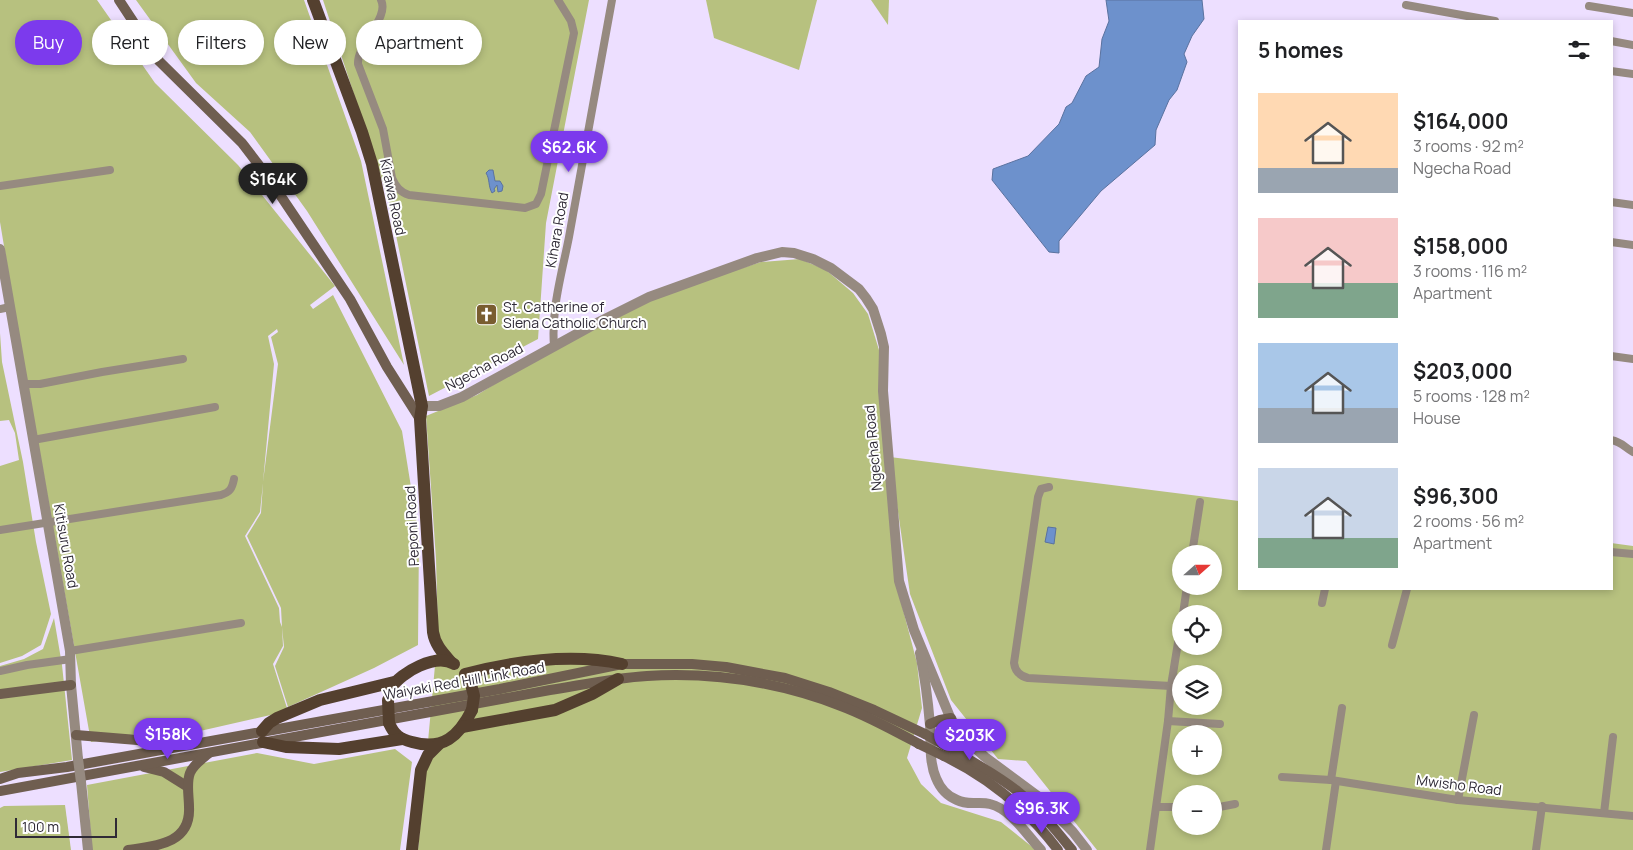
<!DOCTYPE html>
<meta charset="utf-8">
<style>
:root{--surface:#fff;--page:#f6f6f6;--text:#202124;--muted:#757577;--accent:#7c3aed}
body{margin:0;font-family:Manrope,sans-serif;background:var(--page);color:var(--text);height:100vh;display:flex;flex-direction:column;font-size:19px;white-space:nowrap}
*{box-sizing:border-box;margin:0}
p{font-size:16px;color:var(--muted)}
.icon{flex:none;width:28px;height:28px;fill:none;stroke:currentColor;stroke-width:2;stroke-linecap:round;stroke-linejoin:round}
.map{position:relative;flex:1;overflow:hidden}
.side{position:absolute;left:1238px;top:20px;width:375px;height:570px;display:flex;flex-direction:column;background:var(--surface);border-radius:0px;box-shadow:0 2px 8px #0003}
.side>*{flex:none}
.hud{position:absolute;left:15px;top:20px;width:475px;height:45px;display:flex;gap:10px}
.needle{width:32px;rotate:69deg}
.controls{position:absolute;left:1172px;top:545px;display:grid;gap:10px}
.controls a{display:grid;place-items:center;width:50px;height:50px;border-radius:50%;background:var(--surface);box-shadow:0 2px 8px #0003;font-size:25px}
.scale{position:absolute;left:15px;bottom:12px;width:102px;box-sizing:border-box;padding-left:5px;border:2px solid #2f2a36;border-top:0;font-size:14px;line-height:18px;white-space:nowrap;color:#2f2a36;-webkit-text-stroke:4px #fff;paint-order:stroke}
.price{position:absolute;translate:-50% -42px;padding:0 11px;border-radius:18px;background:var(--accent);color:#fff;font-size:16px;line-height:32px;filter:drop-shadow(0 1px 2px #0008)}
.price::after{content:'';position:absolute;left:50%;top:30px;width:15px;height:11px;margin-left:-8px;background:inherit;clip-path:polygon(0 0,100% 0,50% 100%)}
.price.current{background:#222;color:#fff}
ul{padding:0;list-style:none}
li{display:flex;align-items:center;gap:15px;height:125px;padding:0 20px}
li span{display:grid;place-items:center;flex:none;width:140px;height:100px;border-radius:0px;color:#555}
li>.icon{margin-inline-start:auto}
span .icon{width:60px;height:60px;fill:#fffc;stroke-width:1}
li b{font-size:21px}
h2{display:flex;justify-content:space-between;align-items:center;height:60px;padding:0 20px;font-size:21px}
.tag{padding:0 18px;border-radius:22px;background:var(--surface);box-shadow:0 2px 8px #0003;font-size:18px;line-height:45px}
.tag.current{background:var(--accent);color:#fff}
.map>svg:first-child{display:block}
.green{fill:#b7c17f;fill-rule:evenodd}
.water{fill:#6d91cc;stroke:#5a729f}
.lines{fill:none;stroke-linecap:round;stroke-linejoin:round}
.minor{stroke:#968a80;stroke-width:8}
.tertiary{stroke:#968a80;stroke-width:10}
.secondary{stroke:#6f5e50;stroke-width:10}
.primary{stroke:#54402f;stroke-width:12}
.tertiary-bridge{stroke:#968a80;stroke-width:10}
.secondary-bridge{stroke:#6f5e50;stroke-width:10}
.primary-bridge{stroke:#54402f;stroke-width:12}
.labels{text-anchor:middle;stroke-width:4;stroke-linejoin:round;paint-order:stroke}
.street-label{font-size:14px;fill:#2f2a36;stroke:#fff}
.poi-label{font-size:14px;fill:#2f2a36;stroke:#fff;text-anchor:start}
</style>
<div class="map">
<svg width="1633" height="850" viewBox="0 0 1633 850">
<rect width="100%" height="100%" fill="#eddfff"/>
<!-- green -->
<g class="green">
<path d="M0,0h97l58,83 83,82 97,121 -25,19 3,4 20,-14 69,136 17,106 -1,108 -44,23 -86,39 -13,-41 9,-19 -2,-20 1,19 -10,18 14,44 -12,6 -75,17 -71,4 -38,7 -74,-418 -17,-102zM277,329l1,3 -7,5 7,27 -15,118 11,-118 -6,-28zM263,483l-2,30 -14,23 34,72 1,19 -2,-5 -1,-14 -34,-72 15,-24z"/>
<polygon points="136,0 304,0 361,161 404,365 307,211 250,132 196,83"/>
<polygon points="323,0 589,0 546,223 538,339 429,396 389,201"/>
<polygon points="706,0 817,0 799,70 714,38"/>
<polygon points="871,0 889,0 888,25"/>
<polygon points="800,259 826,270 853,293 868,314 879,350 895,579 917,663 922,708 907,758 921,784 941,803 1001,822 1036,850 418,850 438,633 436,559 426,416 477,395 530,362 649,298 761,262"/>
<polygon points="0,333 2,362 23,462 36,542 51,614 41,645 22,656 0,663 0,466 19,460 15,433 9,420 0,421"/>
<path d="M890,457l349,44v88h372v-46l22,3v304h-536l-71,-89 -28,-2 -47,-59 -41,-106zM1181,554h33v32h-33zM1181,614h33v32h-33zM1181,674h33v32h-33zM1181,734h33v32h-33zM1181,794h33v32h-33z"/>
<polygon points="54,618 62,665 72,760 0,772 0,666 24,659 43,649"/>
<polygon points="395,749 412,762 400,850 92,850 87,785 257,753 314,764"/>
<polygon points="65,805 71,850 0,850 0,808 4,806"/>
</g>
<!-- water -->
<g class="water">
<polygon points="1106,0 1202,0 1204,19 1192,36 1184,54 1187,62 1177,90 1169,100 1156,130 1155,145 1101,191 1059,241 1059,253 1049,252 992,180 993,169 1028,156 1059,124 1066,107 1072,103 1086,76 1099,67 1102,39 1109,21"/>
<path d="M489,170h4l2,11h5l3,5 -1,5 -4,1 -1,-7 -3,4 1,2 -3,2c-4,-7 -2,-14 -6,-20z"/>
<polygon points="1048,527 1056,528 1054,544 1045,542"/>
</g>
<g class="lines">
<!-- minor -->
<g class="minor">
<path d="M381,0c9,18 -24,43 -23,64l25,65 9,49c4,9 8,14 17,17l116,13 11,-4 5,-10 33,-161 -3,-12 -13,-21"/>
<polyline points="1406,5 1495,21"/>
<polyline points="1589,6 1633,13"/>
<polyline points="1611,41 1633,45"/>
<polyline points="1611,71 1633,74"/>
<polyline points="0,186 110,170"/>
<polyline points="1611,202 1633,205"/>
<polyline points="1611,242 1633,245"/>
<polyline points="0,309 10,307"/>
<path d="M554,346c-3,-37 8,-73 15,-109 14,-79 29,-158 43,-237"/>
<polyline points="1611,356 1633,359"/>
<polyline points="23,384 40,384 102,372 183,359"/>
<polyline points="33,440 215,407"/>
<path d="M1611,440c11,2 13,7 22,12"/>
<path d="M1049,487l-8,2 -3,8 -24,166c1,8 6,13 14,15l143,8"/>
<path d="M0,530l221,-35c9,-3 11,-6 13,-16"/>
<polyline points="1611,552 1633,554"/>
<polyline points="1192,554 1200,502"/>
<polyline points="1322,603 1325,589"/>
<polyline points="1183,614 1187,586"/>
<polyline points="1392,645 1407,589"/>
<polyline points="70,651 241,623"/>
<polyline points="0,671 27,665 71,659"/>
<polyline points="1168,721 1220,724"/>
<polyline points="1282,777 1331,780 1458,800 1633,816"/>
<polyline points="1331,780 1342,708"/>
<polyline points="1458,800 1474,715"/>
<polyline points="1157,807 1181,807"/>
<polyline points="1214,808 1235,804"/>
<polyline points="1604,813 1613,737"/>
<polyline points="1150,850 1168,721 1171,686 1181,624"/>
<polyline points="1326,850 1336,781"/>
<polyline points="1536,850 1542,806"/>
</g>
<!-- tertiary -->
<g class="tertiary">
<polyline points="0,249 70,651 71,685 78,759"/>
<polyline points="422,406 439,406 462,397 593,325 649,297 757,258 782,252 794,253 813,259 831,268 859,289 866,298 873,309 881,334 884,347 883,391 899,581 914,630 950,717 963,737 985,757 1039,797 1073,832 1087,850"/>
<path d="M920,653c5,24 8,48 10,72 1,18 -1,37 6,53 4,10 11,18 21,22 11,6 22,1 33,4 21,5 37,31 51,46"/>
<polyline points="81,782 88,850"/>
</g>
<!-- secondary -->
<g class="secondary">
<polyline points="119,0 159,61 242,143 268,177 350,299 387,367 420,419"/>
<polyline points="0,694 71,685"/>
<polyline points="930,724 940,720 951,718"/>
<polyline points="76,735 174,743"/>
<path d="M944,745c24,14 50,28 72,45 21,17 39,39 56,60"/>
<path d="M944,756c45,22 84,54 114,94"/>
<polyline points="144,767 164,772 188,787"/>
<polyline points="0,779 18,773 67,767 500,689 622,664 692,664 726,667 785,678 829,692 874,710 925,734"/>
<path d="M0,791l550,-101c32,-5 64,-12 97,-14 66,-4 132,6 194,30 27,10 52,24 78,38"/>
<path d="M128,850c27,-4 63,-6 61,-43 0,-11 -3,-24 1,-34 3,-8 12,-14 18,-19"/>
</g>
<!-- primary -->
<g class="primary">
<path d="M313,0l49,132 10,32 50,242 -2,13 13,213c2,13 10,21 18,30"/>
<path d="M465,674c50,-13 107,-21 157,-10"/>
<path d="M391,688c10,-16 45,-35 63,-24"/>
<path d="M389,723c5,12 11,16 23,19 31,9 47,-6 60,-32"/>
<polyline points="462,727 555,710 592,694 618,679"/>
<polyline points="262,731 269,723 277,718 320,700 394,682"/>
<polyline points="263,742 286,747 339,749 402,739"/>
<polyline points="412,850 421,770 428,755 439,744"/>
</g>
<!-- tertiary-bridge -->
<polyline class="tertiary-bridge" points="78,759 81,782"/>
<!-- secondary-bridge -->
<g class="secondary-bridge">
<polyline points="925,734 944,745"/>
<polyline points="919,744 944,756"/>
</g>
<!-- primary-bridge -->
<g class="primary-bridge">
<polyline points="470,680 474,696 472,710"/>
<polyline points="388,700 389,723"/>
</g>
</g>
<!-- icons -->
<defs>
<symbol id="church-square" viewBox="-11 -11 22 22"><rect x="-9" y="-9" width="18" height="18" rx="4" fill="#795d30" stroke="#fff"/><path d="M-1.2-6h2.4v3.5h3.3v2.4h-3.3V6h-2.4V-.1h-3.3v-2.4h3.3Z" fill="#fff"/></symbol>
</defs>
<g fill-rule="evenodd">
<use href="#church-square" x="474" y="302" width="25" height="25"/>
</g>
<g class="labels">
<!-- street labels -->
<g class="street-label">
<text transform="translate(393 197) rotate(78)" y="5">Kirawa Road</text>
<text transform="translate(557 230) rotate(-80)" y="5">Kihara Road</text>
<text transform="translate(484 367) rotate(-28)" y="5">Ngecha Road</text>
<text transform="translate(873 448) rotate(-95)" y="5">Ngecha Road</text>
<text transform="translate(412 526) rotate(-93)" y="5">Peponi Road</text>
<text transform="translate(66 546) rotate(80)" y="5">Kitisuru Road</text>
<text transform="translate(464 681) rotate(-10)" y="5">Waiyaki Red Hill Link Road</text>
<text transform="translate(1459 785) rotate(7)" y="5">Mwisho Road</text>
</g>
<!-- poi labels -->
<g class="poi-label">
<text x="503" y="312">St. Catherine of<tspan x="503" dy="16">Siena Catholic Church</tspan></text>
</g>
</g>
</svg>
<div class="controls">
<a><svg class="needle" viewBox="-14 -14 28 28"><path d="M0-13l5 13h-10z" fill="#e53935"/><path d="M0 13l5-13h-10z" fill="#757577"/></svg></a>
<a><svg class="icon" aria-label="locate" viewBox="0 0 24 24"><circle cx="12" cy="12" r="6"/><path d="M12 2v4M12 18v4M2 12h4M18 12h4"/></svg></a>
<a><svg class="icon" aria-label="layers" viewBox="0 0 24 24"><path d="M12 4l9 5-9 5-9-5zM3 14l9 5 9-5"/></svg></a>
<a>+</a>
<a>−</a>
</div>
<div class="scale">100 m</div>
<b class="price" style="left:569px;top:173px">$62.6K</b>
<b class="price current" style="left:273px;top:205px">$164K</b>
<b class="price" style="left:168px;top:760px">$158K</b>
<b class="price" style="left:970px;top:761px">$203K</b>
<b class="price" style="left:1042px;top:834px">$96.3K</b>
<div class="hud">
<a class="tag current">Buy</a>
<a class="tag">Rent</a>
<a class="tag">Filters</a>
<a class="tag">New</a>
<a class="tag">Apartment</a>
</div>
<section class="side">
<h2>5 homes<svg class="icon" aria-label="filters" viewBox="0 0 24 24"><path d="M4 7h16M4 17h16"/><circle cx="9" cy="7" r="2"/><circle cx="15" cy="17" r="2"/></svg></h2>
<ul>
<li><span style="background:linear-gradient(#ffd9b3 75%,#9aa5b1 0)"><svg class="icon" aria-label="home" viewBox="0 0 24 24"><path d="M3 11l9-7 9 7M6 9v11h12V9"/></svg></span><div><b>$164,000</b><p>3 rooms · 92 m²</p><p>Ngecha Road</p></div></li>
<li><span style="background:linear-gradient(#f6c9c9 65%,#7fa58c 0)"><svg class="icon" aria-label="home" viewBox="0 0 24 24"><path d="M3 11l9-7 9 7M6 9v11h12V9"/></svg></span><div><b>$158,000</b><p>3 rooms · 116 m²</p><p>Apartment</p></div></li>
<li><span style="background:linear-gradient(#a9c7e8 65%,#9aa5b1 0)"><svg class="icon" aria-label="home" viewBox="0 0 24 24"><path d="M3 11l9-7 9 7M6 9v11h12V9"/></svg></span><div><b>$203,000</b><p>5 rooms · 128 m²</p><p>House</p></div></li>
<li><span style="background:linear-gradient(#c9d6e8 70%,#7fa58c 0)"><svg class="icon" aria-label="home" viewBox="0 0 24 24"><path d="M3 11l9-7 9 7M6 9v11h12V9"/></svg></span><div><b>$96,300</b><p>2 rooms · 56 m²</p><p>Apartment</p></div></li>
</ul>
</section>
</div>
